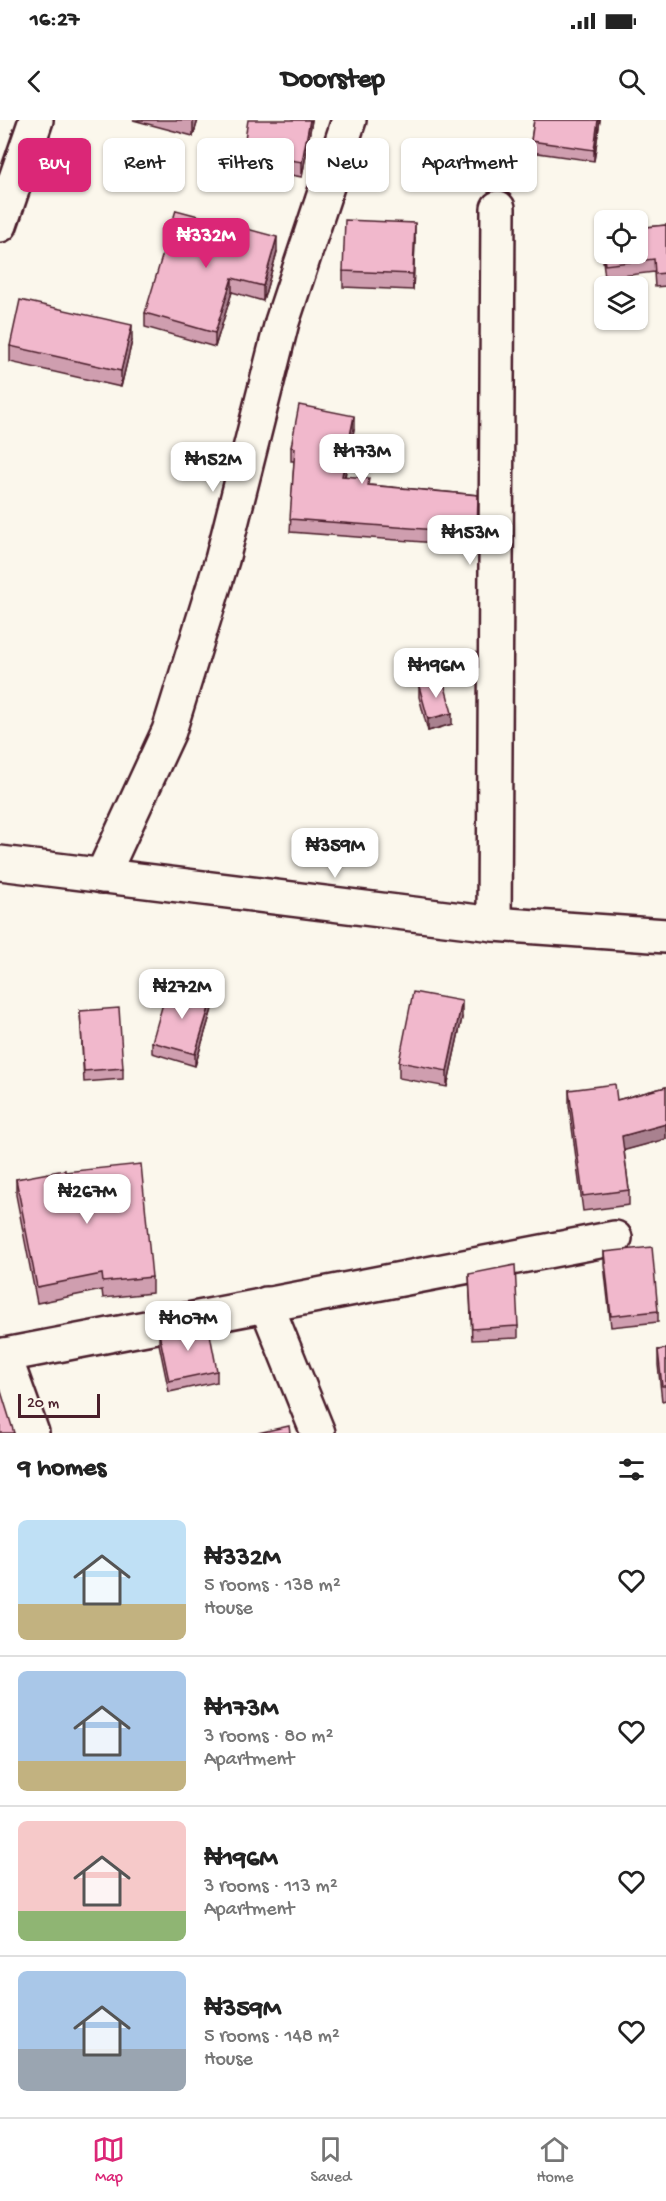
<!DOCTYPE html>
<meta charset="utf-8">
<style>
:root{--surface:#fff;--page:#f2f2f2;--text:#222;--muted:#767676;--line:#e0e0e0;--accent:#db2777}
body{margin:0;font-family:"Gochi Hand",sans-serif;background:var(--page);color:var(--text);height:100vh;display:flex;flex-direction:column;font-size:22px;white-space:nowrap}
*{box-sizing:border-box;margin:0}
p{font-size:20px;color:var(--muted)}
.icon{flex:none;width:33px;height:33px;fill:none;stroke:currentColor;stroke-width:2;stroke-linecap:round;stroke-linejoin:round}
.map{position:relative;height:1313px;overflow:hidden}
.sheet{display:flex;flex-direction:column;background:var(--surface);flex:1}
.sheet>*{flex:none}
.top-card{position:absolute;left:18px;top:18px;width:630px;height:54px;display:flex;gap:12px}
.controls{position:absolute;left:594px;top:90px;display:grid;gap:12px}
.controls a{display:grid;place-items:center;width:54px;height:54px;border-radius:9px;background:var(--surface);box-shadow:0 2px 4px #0004;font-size:30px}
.scale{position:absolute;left:18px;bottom:15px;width:82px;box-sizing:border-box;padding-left:6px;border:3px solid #4a1f2b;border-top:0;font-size:16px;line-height:21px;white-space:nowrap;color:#4a1f2b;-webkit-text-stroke:4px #fbf7ec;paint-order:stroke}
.price{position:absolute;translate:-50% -51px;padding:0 14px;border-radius:12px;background:#fff;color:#222;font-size:20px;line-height:39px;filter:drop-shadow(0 2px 3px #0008)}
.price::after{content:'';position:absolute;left:50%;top:36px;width:18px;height:14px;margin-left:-9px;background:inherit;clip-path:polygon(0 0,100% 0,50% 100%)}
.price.active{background:var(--accent);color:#fff}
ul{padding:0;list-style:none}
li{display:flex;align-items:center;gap:18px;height:150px;padding:0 18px}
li+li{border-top:2px solid var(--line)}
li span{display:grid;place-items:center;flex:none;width:168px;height:120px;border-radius:9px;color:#555}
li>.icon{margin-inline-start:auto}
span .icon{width:72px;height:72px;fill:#fffc;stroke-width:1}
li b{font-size:26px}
h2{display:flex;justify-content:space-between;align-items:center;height:72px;padding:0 18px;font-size:26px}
.pill{padding:0 21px;border-radius:9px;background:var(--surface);box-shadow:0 2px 4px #0004;font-size:21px;line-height:54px}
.pill.active{background:var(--accent);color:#fff}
.status{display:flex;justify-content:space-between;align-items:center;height:42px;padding:0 30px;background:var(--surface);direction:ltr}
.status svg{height:16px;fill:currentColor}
header{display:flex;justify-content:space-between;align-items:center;height:78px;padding:0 18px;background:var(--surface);font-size:27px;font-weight:800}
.dock{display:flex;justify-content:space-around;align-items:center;height:84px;border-top:2px solid var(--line);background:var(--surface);font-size:16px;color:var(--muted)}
.dock a{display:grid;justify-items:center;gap:3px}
.dock .active{color:var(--accent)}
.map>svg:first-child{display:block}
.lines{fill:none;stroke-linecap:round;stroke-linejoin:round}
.street-casing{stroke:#4a1f2b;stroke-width:38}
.street{stroke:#fbf7ec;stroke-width:33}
.wall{fill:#cf9eaf;stroke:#4a1f2b;stroke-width:1.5}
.shaded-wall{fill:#a9818f;stroke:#4a1f2b;stroke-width:1.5}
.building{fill:#f1b8cc;stroke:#4a1f2b;stroke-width:1.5}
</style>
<div class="status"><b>16:27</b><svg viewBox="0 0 49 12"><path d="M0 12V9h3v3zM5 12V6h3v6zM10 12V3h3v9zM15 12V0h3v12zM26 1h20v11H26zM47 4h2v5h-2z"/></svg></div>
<header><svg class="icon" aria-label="back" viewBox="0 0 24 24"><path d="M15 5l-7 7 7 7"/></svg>Doorstep<svg class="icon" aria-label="search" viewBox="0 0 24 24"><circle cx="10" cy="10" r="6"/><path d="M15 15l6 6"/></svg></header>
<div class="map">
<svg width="666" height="1313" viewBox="0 0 666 1313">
<rect width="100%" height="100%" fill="#fbf7ec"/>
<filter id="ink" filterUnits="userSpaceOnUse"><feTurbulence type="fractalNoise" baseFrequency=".0167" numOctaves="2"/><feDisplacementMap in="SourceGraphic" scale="12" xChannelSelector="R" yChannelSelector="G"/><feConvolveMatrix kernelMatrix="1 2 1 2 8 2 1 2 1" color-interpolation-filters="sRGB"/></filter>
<g filter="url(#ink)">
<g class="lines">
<defs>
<g id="street">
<polyline points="0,105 36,0"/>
<polyline points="0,743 494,804 666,816"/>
<polyline points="102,756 169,611 222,440 282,202 349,0"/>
<polyline points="494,804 498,88"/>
<polyline points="266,1184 318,1313"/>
<polyline points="4,1235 32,1313"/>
<polyline points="0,1236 615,1118"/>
</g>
</defs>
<!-- street casing -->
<use href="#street" class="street-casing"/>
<!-- street -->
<use href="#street" class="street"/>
</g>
<!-- wall -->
<g class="wall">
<polygon points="133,0 198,0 193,16"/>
<polygon points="312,0 302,57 243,46 243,32"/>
<polygon points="534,0 600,0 594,41 531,32 531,21"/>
<polygon points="600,101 646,107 666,105 666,166 655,167 654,152 605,158 600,115"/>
<polygon points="415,119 413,170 343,167 343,151"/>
<polygon points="277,132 263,181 232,172 215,227 145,207 145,193"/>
<polygon points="132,221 121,267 10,242 10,226"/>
<polygon points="354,309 345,357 369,365 478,375 477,426 290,412 294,341 291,341 291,327"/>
<polygon points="419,566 452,604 428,611 419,577"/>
<polygon points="212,889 195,946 152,933 152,922"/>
<polygon points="80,891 123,948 123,959 84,962"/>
<polygon points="462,898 447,967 399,958 399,942"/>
<polygon points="666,967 666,1019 624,1030 629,1070 629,1085 583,1091 569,985 569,970 617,980"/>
<polygon points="65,1052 152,1157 152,1173 103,1178 102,1170 37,1183 16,1075 16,1059"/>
<polygon points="604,1132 658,1191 658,1202 611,1207 604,1144"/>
<polygon points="469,1154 518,1206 518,1218 472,1220"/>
<polygon points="159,1213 217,1251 217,1262 169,1272 159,1224"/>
<polygon points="666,1229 666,1280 662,1281 658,1245 658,1230"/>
</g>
<!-- shaded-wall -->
<g class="shaded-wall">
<polygon points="193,0 198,0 193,16"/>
<polygon points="310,0 312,0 302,57 302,42"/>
<polygon points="598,0 600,0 594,41 594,30"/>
<polygon points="415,103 415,119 413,170 413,154"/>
<polygon points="277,117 277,132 263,181 263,166"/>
<polygon points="232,158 232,172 215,227 215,213"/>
<polygon points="132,205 132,221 121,267 121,251"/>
<polygon points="354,296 354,309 342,370 342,356"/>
<polygon points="452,593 452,604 428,611 428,599"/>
<polygon points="212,878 212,889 195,946 195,934"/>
<polygon points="462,881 462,898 447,967 447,951"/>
<polygon points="666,1004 666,1019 622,1031 622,1016"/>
</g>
<!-- building -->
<g class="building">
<polygon points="248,0 310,0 302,42 243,32"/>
<polygon points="534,0 598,0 594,30 531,21"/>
<polygon points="176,90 277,117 263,166 232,158 215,213 145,193"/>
<polygon points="644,96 646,107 666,105 666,153 655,154 654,139 605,145 600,101 604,101 604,134 638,134 638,100 607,100"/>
<polygon points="345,100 415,103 413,154 343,151"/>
<polygon points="20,180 132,205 121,251 10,226"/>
<polygon points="299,285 354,296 342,356 369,358 368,365 478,375 477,413 290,399 295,328 291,327"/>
<polygon points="443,559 452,593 428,599 419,566"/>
<polygon points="168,866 212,878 195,934 152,922"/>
<polygon points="413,872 462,881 447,951 399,942"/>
<polygon points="119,888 123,948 84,951 80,891"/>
<polygon points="615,964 617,980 666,967 666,1004 622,1016 629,1070 583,1076 569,970"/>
<polygon points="141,1044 152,1157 103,1162 102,1154 37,1167 16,1059 65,1050 65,1052"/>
<polygon points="652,1127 658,1191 611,1196 604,1132"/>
<polygon points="515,1145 518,1206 472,1209 469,1154"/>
<polygon points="208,1204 217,1251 169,1261 159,1213"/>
<polygon points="666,1229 666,1266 662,1266 658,1230"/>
<polygon points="0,1268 14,1313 0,1313"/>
<polygon points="289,1306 290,1313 258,1313"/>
</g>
</g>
</svg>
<div class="controls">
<a><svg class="icon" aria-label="locate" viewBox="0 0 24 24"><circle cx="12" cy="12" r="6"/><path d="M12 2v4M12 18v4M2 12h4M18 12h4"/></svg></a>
<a><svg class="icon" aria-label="layers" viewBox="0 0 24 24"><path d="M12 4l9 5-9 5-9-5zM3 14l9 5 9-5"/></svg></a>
</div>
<div class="scale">20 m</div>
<b class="price active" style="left:206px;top:149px">₦332M</b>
<b class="price" style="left:362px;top:365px">₦173M</b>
<b class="price" style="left:213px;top:373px">₦152M</b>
<b class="price" style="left:470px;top:446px">₦153M</b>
<b class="price" style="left:436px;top:579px">₦196M</b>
<b class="price" style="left:335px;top:759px">₦359M</b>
<b class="price" style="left:182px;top:900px">₦272M</b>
<b class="price" style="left:87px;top:1105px">₦267M</b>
<b class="price" style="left:188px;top:1232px">₦107M</b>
<div class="top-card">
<a class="pill active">Buy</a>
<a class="pill">Rent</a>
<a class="pill">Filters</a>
<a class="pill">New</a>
<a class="pill">Apartment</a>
</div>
</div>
<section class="sheet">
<h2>9 homes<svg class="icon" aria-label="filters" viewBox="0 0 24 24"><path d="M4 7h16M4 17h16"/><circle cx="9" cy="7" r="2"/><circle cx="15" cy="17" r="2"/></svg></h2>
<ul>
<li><span style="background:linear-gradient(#bfe0f5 70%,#c2b280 0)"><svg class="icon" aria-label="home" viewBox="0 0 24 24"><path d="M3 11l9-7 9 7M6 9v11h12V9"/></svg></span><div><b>₦332M</b><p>5 rooms · 138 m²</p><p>House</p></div><svg class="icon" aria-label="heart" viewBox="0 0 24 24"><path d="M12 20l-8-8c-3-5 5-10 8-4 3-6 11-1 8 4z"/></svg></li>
<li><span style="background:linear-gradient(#a9c7e8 75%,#c2b280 0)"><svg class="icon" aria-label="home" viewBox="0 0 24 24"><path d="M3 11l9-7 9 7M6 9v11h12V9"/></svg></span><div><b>₦173M</b><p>3 rooms · 80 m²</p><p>Apartment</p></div><svg class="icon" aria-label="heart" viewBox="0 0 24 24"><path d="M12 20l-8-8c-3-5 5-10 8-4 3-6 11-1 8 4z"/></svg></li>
<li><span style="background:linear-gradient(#f6c9c9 75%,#8fb573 0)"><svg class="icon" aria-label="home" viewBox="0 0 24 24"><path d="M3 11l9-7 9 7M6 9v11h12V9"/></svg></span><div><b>₦196M</b><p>3 rooms · 113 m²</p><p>Apartment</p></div><svg class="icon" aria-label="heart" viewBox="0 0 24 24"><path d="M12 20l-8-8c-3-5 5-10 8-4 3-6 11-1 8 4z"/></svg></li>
<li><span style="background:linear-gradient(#a9c7e8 65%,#9aa5b1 0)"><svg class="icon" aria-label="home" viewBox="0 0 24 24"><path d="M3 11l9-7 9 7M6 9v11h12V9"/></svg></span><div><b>₦359M</b><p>5 rooms · 148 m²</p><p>House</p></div><svg class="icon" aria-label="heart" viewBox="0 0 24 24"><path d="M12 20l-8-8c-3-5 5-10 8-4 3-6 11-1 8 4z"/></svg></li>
</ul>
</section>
<nav class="dock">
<a class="active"><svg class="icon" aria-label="map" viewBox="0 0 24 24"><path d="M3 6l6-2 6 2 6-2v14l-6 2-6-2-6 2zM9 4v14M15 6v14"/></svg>Map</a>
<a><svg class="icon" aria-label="saved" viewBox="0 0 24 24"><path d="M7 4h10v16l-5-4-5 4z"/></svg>Saved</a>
<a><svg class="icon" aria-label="home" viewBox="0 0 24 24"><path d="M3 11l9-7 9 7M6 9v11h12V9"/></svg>Home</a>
</nav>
